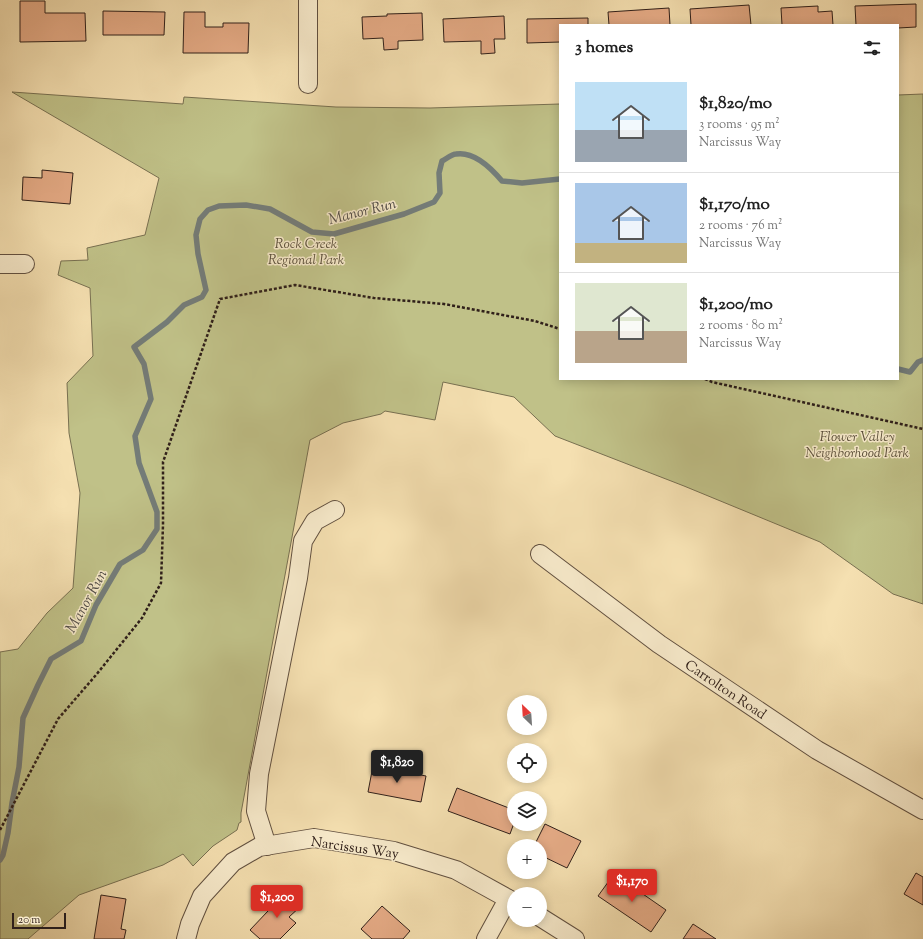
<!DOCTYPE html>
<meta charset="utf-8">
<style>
:root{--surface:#fff;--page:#f2f2f2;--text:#222;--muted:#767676;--line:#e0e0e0;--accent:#d93025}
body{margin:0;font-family:"Sorts Mill Goudy",serif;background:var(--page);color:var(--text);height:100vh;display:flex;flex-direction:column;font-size:15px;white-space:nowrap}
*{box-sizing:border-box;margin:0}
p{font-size:13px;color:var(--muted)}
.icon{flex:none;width:22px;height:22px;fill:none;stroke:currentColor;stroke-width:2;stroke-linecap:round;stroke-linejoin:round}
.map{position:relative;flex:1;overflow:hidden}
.details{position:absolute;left:559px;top:24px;width:340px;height:356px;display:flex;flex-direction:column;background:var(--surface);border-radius:0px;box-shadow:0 2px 10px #0003}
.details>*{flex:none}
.needle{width:26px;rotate:335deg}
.controls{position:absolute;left:507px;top:695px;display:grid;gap:8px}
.controls a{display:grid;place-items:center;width:40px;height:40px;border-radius:50%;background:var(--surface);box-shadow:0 2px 10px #0003;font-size:20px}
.scale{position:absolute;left:12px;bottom:10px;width:54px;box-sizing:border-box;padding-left:4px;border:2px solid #30201a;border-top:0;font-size:11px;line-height:14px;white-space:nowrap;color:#30201a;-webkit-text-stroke:3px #f8ebcc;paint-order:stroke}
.price{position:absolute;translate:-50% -34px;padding:0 9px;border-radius:4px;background:var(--accent);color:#fff;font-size:13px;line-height:26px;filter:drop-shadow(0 1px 2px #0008)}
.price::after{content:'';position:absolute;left:50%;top:24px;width:12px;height:9px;margin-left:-6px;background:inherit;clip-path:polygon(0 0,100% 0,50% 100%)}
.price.current{background:#222;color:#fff}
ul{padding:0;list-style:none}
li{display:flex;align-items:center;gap:12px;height:100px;padding:0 16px}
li+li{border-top:1px solid var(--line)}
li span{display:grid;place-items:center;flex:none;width:112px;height:80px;border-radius:0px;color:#555}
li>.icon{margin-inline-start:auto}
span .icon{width:48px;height:48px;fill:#fffc;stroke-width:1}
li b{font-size:17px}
h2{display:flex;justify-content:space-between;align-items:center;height:48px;padding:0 16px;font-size:17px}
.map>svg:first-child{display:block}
.green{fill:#c0c188;stroke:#787051}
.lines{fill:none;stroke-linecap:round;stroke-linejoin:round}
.stream{stroke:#747c78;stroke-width:5.5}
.building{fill:#e5ab86;stroke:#30201a}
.street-casing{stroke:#615040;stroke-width:20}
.path{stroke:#30201a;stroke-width:2.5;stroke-dasharray:3 2;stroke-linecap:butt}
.street{stroke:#f8ebcc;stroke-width:18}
.labels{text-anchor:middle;stroke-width:3;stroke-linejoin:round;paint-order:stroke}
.park-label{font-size:14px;font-style:italic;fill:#5b503b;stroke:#f8ebcc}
.street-label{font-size:14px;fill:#30201a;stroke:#f8ebcc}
.water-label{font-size:15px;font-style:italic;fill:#524e49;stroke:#f8ebcc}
</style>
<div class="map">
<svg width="923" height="939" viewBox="0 0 923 939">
<rect width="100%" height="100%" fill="#f5e0b1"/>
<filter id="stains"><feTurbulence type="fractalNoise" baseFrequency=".005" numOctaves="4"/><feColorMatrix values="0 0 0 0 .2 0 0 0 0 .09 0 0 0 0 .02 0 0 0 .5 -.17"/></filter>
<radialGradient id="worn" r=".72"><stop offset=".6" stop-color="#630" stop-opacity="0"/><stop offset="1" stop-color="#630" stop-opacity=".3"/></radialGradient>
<!-- green -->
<polygon class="green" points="12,92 183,104 184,97 336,107 430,108 560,104 560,379 898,379 898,95 923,94 923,604 893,594 820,542 684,486 555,436 514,397 443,382 435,420 385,411 381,414 343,423 310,440 241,813 241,822 239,823 237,830 213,846 193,866 183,854 163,865 79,895 28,939 0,939 0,652 18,649 47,613 73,588 80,493 69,433 67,383 93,356 90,288 58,275 61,261 88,260 87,248 145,235 159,178"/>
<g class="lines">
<!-- stream -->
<g class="stream">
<polyline points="898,369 910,372 918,362 923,360"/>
<path d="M0,860l3,-5 5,-22 4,-30 7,-36 4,-49 15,-33 13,-26 30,-18 15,-36 24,-41 23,-14 14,-21v-17l-18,-49 -4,-27 16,-37 -7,-35 -10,-17 33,-25 17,-17 18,-8 4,-7 -8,-36 -2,-19 4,-16 8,-9 11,-4 27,-1 24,4 42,23 22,2 70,-20 30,-12 6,-9 -1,-20 3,-12c4,-2 10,-7 14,-7 18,-3 36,15 46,27l20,2 38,-4"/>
</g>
</g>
<!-- building -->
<g class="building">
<polygon points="20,1 45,1 45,13 85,13 86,41 20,42"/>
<polygon points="916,4 916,27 898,28 898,25 856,25 855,6"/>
<polygon points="749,5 751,25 691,25 690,9"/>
<polygon points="818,6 818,12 832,11 833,25 782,25 781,8"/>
<polygon points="669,8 670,25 609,25 608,12"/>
<polygon points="103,11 165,12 164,35 103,35"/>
<polygon points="184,12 205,12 205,27 223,27 223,23 249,23 248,53 183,53"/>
<polygon points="422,13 423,40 398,41 398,49 384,50 383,38 363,39 362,17 387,16 387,14"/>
<polygon points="504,16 505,39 494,39 495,53 481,54 481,41 444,42 443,19"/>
<polygon points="588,18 588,25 560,25 560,42 527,43 527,19"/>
<polygon points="42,170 73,173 70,204 22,200 23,177 42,178"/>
<polygon points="373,766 426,776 421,802 368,792"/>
<polygon points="457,788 514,810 514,823 510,834 448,811"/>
<polygon points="545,824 581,841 567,868 540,855 540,846 534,846"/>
<polygon points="916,873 923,877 923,905 904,894"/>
<polygon points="614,874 666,910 651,932 598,896"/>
<polygon points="286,892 301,906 289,917 296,923 280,939 260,939 250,930"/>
<polygon points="101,895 126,899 121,929 126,930 124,939 94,939"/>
<polygon points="382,906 410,931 403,939 372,939 361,929"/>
<polygon points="693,924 716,939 683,939"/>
</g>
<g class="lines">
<defs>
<g id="street">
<polyline points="308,0 308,84"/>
<polyline points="0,264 25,264"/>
<polyline points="540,554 659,644 817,750 923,810"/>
<polyline points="267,846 256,811 259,774 298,578 303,541 315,521 335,510"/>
<polyline points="540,917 575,939"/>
<polyline points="186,939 190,924 202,896 233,862 259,847 314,838 394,851 456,870 514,902"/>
<polyline points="486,939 508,899"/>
</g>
</defs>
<!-- street casing -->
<use href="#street" class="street-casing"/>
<!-- path -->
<g class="path">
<polyline points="705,379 712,382 923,429"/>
<polyline points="0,830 58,719 96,675 142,618 161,583 163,525 163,462 220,299 295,285 374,298 444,304 535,321 560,329"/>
</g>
<!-- street -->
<use href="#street" class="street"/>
</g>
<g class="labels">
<!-- park labels -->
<g class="park-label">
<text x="306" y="248">Rock Creek<tspan x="306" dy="16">Regional Park</tspan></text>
<text x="857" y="441">Flower Valley<tspan x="857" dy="16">Neighborhood Park</tspan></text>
</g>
<!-- street labels -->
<g class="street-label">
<text transform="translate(726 689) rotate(34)" y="5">Carrolton Road</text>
<text transform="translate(355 847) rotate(8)" y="5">Narcissus Way</text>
</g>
<!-- water labels -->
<g class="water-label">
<text transform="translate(362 211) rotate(-14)" y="5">Manor Run</text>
<text transform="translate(86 601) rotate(-61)" y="5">Manor Run</text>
</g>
</g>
<rect width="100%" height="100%" filter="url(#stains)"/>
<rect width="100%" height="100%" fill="url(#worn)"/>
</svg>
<div class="controls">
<a><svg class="needle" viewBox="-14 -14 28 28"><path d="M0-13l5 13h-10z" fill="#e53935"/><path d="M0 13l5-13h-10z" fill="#767676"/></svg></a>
<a><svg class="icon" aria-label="locate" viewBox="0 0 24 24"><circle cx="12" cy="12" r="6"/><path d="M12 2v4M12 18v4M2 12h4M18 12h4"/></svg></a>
<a><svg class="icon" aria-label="layers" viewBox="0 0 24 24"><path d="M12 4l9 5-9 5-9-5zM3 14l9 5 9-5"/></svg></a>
<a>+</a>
<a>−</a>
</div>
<div class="scale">20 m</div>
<b class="price current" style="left:397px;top:784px">$1,820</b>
<b class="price" style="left:632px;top:903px">$1,170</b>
<b class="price" style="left:277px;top:919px">$1,200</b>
<section class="details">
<h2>3 homes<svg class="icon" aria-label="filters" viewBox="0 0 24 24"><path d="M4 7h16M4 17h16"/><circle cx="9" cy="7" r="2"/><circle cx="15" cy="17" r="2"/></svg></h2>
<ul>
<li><span style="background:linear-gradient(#bfe0f5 60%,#9aa5b1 0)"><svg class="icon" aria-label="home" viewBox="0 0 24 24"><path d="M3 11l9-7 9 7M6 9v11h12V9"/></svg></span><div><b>$1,820/mo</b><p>3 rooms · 95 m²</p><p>Narcissus Way</p></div></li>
<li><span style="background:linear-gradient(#a9c7e8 75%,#c2b280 0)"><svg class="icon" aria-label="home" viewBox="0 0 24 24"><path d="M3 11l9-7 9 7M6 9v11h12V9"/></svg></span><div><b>$1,170/mo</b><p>2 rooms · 76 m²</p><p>Narcissus Way</p></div></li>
<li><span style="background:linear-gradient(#dfe7d0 60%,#b9a48a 0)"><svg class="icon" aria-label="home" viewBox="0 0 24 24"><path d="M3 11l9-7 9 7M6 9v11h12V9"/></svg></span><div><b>$1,200/mo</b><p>2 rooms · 80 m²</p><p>Narcissus Way</p></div></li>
</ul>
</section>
</div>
